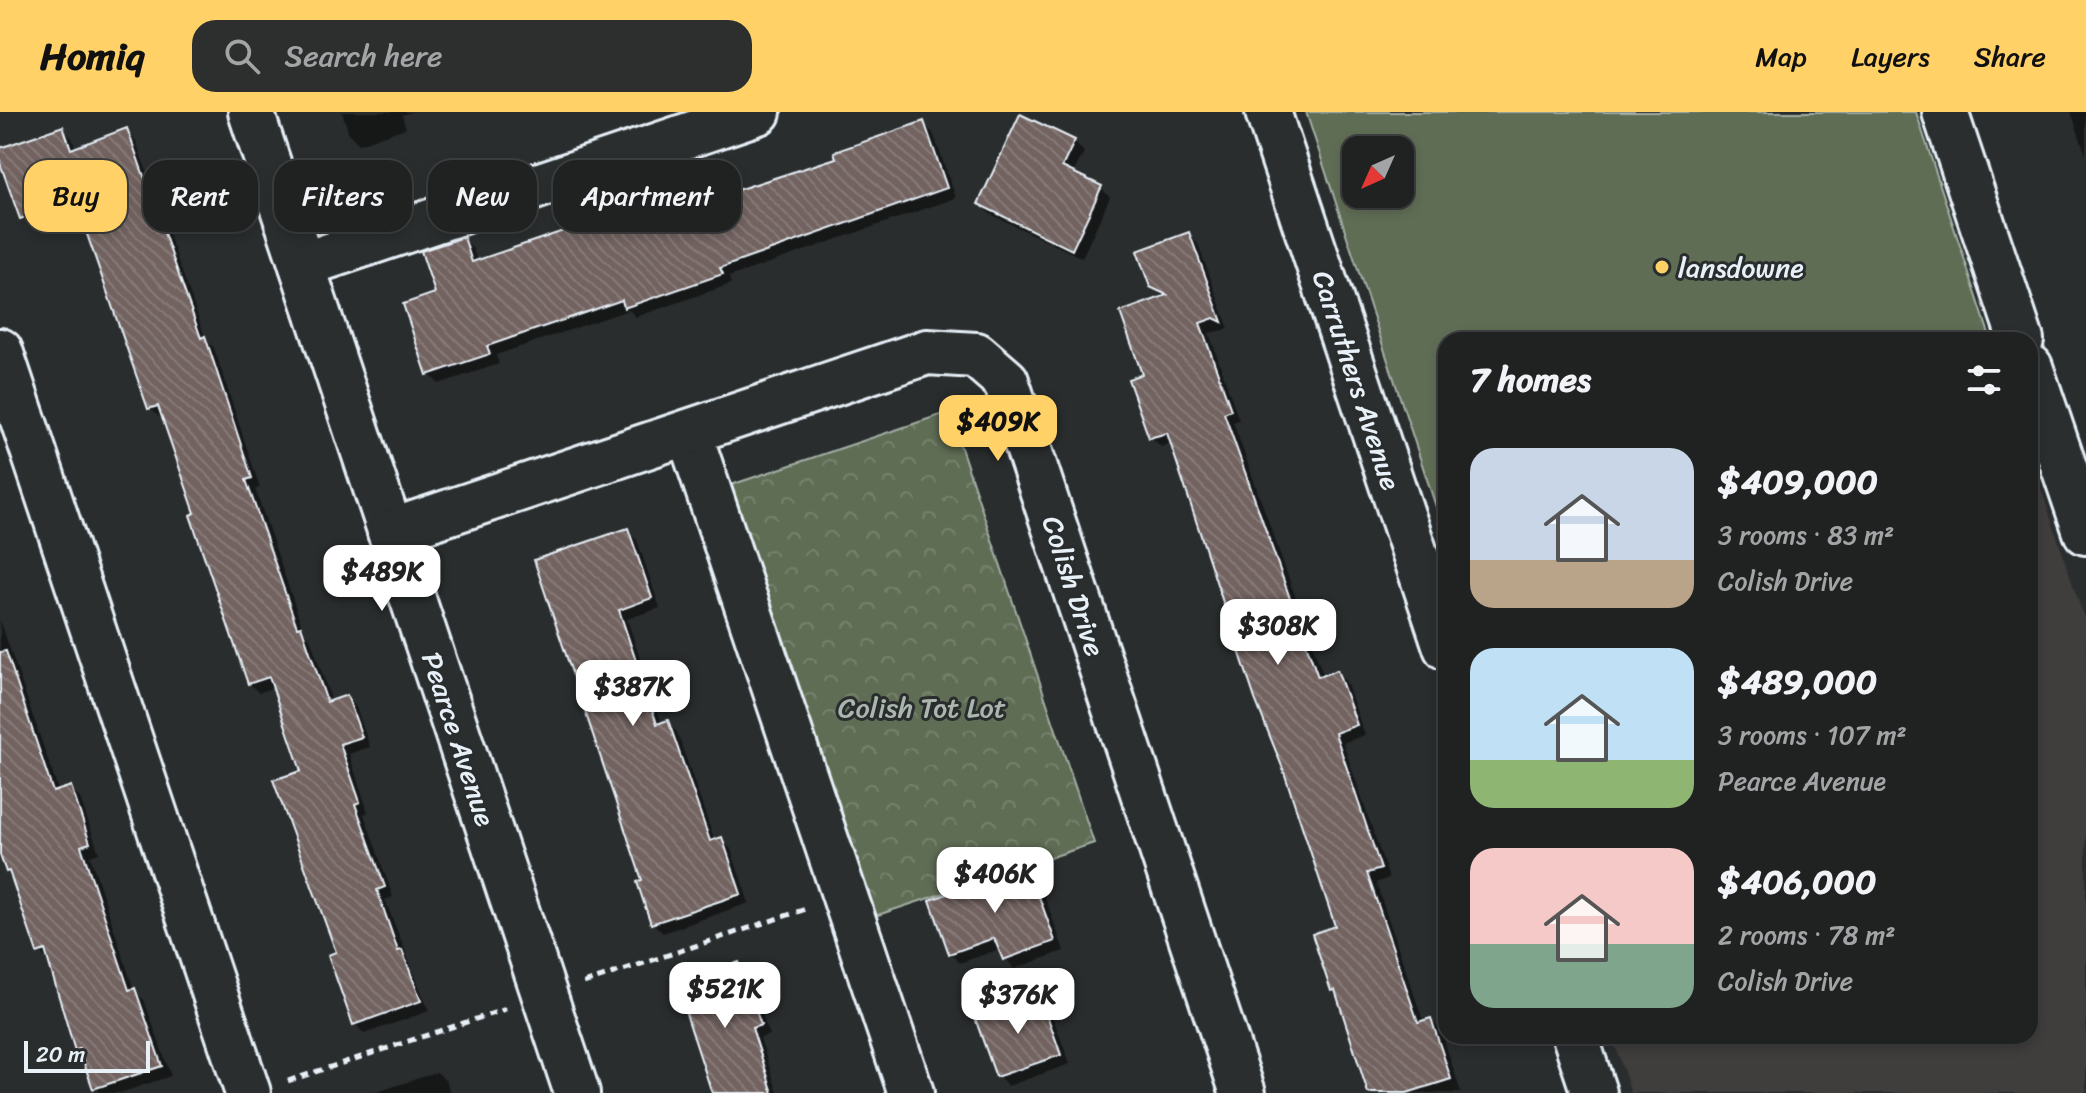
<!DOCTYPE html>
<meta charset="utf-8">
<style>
:root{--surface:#202222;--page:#2d2f2f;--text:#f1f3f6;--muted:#a2a4a5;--line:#3d3f40;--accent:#ffd166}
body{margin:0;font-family:Sriracha,sans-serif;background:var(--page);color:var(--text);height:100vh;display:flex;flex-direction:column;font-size:30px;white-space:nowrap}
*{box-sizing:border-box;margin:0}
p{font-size:26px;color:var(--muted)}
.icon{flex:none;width:44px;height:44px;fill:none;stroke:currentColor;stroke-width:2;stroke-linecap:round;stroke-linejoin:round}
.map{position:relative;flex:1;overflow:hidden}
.details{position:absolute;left:1438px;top:220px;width:600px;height:712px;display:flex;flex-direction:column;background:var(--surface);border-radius:24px;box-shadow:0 4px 12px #0003,0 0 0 2px var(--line)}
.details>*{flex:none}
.top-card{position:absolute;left:24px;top:48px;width:760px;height:72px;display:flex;gap:16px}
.needle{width:52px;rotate:225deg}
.buttons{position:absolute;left:1342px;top:24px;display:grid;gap:16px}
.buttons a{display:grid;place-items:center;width:72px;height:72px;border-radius:16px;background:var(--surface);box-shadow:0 4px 12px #0003,0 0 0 2px var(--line);font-size:40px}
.scale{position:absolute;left:24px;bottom:20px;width:126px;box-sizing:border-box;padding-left:8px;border:4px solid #e8f1f8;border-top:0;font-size:22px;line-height:28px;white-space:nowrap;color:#e8f1f8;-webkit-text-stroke:6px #2a2d2e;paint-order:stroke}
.price{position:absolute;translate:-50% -68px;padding:0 18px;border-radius:16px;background:#fff;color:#222;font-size:26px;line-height:52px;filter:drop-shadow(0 2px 4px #0008)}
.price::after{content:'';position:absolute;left:50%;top:48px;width:24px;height:18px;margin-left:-12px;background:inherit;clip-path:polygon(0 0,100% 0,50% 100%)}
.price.current{background:var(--accent);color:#111}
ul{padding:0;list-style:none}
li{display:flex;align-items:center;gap:24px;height:200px;padding:0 32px}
li span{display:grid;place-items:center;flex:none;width:224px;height:160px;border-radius:24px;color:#555}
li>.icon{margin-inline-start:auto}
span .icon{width:96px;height:96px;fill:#fffc;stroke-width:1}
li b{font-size:34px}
h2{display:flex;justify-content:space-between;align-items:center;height:96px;padding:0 32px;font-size:34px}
.tag{padding:0 28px;border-radius:24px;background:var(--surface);box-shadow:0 4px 12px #0003,0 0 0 2px var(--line);font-size:28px;line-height:72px}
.tag.current{background:var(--accent);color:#111}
header{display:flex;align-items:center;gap:48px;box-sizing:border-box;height:112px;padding:0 40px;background:var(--accent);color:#111}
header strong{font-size:38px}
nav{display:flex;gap:44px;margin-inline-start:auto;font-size:28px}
.search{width:560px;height:72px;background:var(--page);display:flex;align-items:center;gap:20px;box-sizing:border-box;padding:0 28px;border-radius:24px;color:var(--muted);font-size:30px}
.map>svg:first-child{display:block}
.built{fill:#403d3d}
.park{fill:url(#park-crowns);stroke:#a4afa6;stroke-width:2}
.pitch{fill:#606d54;stroke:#a4afa6;stroke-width:2;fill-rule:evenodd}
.shadow{fill:#0007}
.building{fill:url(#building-back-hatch);stroke:#e8f1f8;stroke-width:2}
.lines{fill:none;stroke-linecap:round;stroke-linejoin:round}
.minor-casing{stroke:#e8f1f8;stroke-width:50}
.path{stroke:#e8f1f8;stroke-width:5;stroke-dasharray:8 6;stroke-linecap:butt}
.minor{stroke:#2a2d2e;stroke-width:44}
.poi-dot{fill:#ffd166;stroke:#2a2d2e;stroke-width:3}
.labels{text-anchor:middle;stroke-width:6;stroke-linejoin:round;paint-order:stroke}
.poi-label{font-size:28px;fill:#e8f1f8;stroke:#2a2d2e;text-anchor:start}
.street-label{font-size:28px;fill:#e8f1f8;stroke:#2a2d2e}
.park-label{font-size:28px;fill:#abb6ae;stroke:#2a2d2e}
</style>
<header>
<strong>Homiq</strong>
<div class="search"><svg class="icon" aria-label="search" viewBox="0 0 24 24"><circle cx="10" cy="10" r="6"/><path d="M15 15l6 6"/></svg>Search here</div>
<nav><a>Map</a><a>Layers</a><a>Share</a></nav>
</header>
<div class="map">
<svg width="2086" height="981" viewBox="0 0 2086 981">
<defs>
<pattern id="park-crowns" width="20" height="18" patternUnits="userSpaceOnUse" patternTransform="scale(2)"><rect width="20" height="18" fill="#606d54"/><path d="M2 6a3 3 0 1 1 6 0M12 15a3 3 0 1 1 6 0" fill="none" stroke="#77826d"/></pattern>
<pattern id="building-back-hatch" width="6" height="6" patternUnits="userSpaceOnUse" patternTransform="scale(2)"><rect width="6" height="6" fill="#726361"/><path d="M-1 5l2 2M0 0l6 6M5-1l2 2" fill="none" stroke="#867a78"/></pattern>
</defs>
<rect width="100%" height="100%" fill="#2a2d2e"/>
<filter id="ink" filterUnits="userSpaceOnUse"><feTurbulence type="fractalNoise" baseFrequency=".0125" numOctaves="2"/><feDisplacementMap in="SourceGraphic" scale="16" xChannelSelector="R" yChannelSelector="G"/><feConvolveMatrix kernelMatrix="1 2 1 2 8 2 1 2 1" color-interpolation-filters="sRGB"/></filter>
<g filter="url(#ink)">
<!-- built -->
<polygon class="built" points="2030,344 2086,512 2086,981 1631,981 1612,924 2030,924"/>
<!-- park -->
<polygon class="park" points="949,300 1094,731 866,807 722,376"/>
<!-- pitch -->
<path class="pitch" d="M1306,0h610l75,228h-545v197zM1356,38h44v44h-44z"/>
<!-- shadow -->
<g class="shadow">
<polygon points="342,0 412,0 402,3 406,16 359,32 349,22"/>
<polygon points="600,0 617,0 604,4"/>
<polygon points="2071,0 2086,0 2086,43"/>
<polygon points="923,11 933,21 956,86 729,165 731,172 636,205 629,198 496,243 499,252 439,272 429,262 438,183 463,127 473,137 478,151 578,117 582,121 650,98 658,105 839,47"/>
<polygon points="62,16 72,26 76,37 127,19 136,29 206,228 214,236 260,376 255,377 304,520 310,526 332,590 347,585 356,595 370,635 349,642 368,700 364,702 393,785 385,788 429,899 364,922 355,912 304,660 274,575 259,581 249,571 164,305 160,306 150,296 80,99 32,116 22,106 0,45 0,38"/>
<polygon points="1074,30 1084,40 1073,62 1101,76 1110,85 1082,146 990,102 980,92"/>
<polygon points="1188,122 1198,132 1229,217 1209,221 1239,308 1233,310 1324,565 1337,560 1346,570 1365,623 1343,631 1389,766 1376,771 1424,911 1431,908 1441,918 1461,981 1370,981 1340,885 1333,878 1337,816 1172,331 1161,335 1151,325 1145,264 1164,186 1152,174"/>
<polygon points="627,418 637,428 660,496 627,507 662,612 667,610 677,620 715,730 721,728 731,737 749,791 663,821 653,811 644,770 537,449"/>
<polygon points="0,508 59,680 70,676 80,686 99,741 90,744 134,878 144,888 171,964 120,981 100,981 95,976 84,945 76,938 48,849 39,839 0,737"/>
<polygon points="1028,756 1038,766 1064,839 1014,857 1000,837 960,851 951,841"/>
<polygon points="739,852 749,862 769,923 760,926 778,981 715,981"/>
<polygon points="1040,885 1049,895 1070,952 1008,974 998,964 978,907"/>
<polygon points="437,960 447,970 450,981 374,981"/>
</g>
<!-- building -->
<g class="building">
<polygon points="1020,2 1075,28 1062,55 1102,74 1072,138 978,92"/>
<polygon points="924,9 947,76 720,156 723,162 624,196 622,188 487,234 490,242 427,263 403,192 435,181 421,139 464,125 472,150 578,114 580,120 651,96 654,105 836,46 834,40"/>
<polygon points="63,14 71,37 127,16 201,226 205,224 252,366 246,368 297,515 301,514 327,590 347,583 362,625 340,632 360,690 355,692 385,775 377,778 398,839 402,838 421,889 353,913 328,843 336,840 273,668 301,659 269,565 248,572 190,403 195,401 158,294 148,297 75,88 20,107 0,51 0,36"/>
<polygon points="1189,120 1222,210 1214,206 1200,211 1231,298 1224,301 1318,565 1337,558 1357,613 1335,621 1381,757 1367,761 1418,910 1431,906 1451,967 1407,981 1368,981 1335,878 1331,879 1312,822 1335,814 1283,657 1255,587 1167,321 1149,326 1128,267 1142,262 1120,200 1167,183 1150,175 1137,139"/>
<polygon points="628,416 652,486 619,498 657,612 668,608 710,729 722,725 741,782 651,812 637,770 642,768 534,448"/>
<polygon points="6,539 53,680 71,674 90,731 81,734 129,878 135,876 162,954 93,977 79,937 75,939 45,838 37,841 9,759 6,760 0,743 0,540"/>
<polygon points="1028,754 1055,829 1003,848 994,826 949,842 930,788"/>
<polygon points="739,850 761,913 752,916 773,981 712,981 676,871"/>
<polygon points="1040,883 1061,943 996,965 975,906"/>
</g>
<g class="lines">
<defs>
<g id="minor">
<polyline points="251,0 577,981"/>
<polyline points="1268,0 1446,535"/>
<polyline points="1945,0 2021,228"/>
<polyline points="302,153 758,0"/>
<polyline points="0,239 248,981"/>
<polyline points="2030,255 2086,420"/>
<polyline points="689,321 911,981"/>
<polyline points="390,420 927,240 976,243 1006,269 1243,981"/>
<polyline points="1575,924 1594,981"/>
</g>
</defs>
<!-- minor casing -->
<use href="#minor" class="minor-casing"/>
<!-- path -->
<g class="path">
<polyline points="584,871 806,797"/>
<polyline points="288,969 506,897"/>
</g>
<!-- minor -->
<use href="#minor" class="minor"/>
</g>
</g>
<!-- markers -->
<circle class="poi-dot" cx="1662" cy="155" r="8"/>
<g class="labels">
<!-- poi labels -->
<g class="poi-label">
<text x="1678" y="165">lansdowne</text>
</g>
<!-- street labels -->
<g class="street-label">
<text transform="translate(1357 268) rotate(72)" y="10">Carruthers Avenue</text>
<text transform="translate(1074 474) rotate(72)" y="10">Colish Drive</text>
<text transform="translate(459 627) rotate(72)" y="10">Pearce Avenue</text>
</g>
<!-- park labels -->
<g class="park-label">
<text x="922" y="605">Colish Tot Lot</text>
</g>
</g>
</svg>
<div class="buttons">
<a><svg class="needle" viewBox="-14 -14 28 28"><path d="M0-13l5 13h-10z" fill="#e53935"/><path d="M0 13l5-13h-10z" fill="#a2a4a5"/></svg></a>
</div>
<div class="scale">20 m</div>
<b class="price current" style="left:998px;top:351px">$409K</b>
<b class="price" style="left:382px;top:501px">$489K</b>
<b class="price" style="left:1278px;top:555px">$308K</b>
<b class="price" style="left:633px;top:616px">$387K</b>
<b class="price" style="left:995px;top:803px">$406K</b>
<b class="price" style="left:725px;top:918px">$521K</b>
<b class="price" style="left:1018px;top:924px">$376K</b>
<div class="top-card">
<a class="tag current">Buy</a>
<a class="tag">Rent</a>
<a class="tag">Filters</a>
<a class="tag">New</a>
<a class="tag">Apartment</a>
</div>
<section class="details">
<h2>7 homes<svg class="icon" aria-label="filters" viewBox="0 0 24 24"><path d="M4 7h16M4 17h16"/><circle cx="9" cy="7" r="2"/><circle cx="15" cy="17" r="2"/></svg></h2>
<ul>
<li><span style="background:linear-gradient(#c9d6e8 70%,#b9a48a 0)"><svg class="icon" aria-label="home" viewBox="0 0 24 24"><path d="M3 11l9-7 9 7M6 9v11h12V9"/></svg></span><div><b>$409,000</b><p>3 rooms · 83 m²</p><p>Colish Drive</p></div></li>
<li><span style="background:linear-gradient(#bfe0f5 70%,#8fb573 0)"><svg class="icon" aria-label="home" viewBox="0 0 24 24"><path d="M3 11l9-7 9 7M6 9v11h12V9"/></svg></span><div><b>$489,000</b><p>3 rooms · 107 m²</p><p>Pearce Avenue</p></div></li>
<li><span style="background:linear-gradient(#f6c9c9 60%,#7fa58c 0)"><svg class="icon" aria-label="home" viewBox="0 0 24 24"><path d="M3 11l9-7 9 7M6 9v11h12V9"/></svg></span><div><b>$406,000</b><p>2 rooms · 78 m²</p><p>Colish Drive</p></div></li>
</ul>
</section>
</div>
